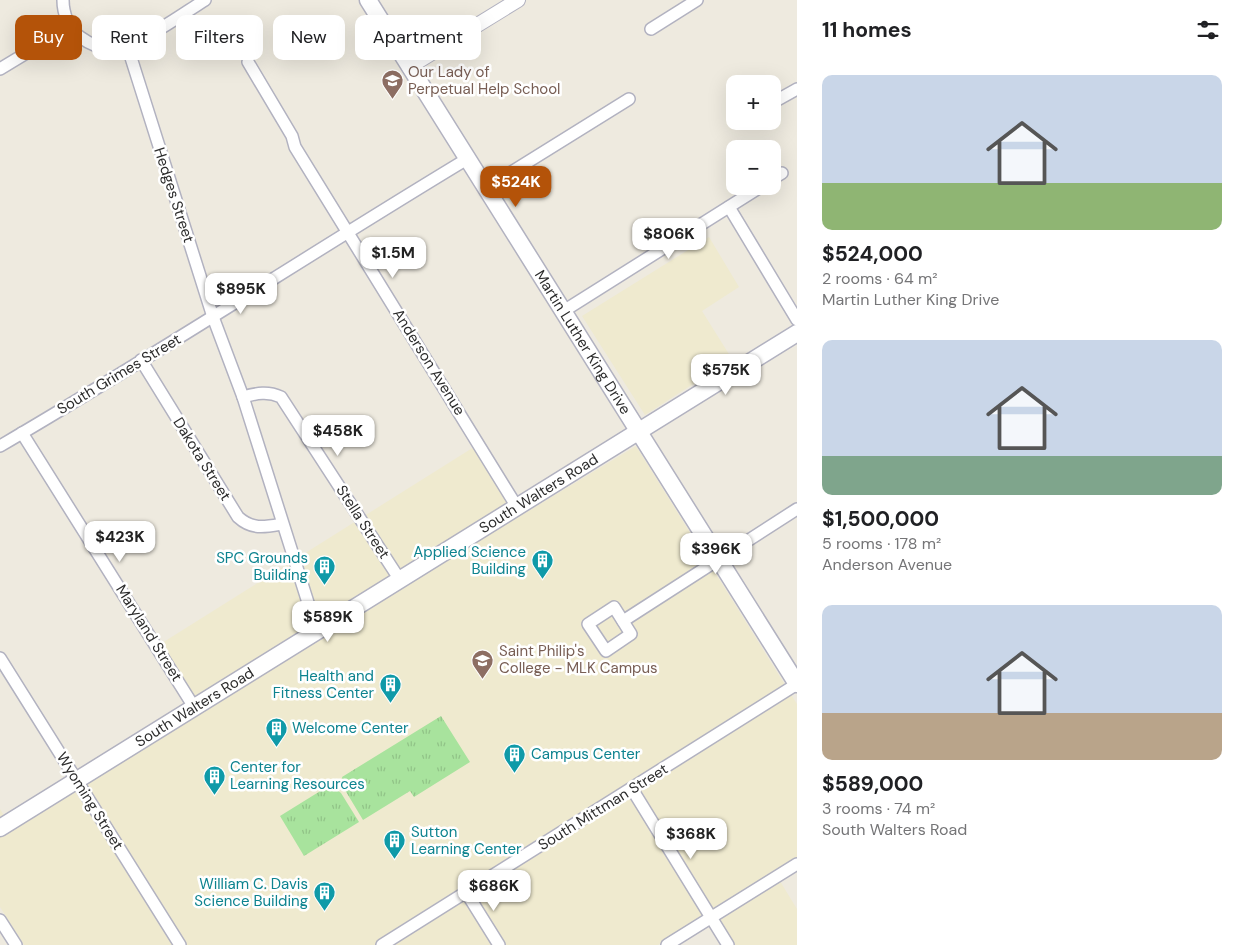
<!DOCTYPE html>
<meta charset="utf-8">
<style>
:root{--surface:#fff;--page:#f2f2f2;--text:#202124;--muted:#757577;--accent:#b45309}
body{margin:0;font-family:"DM Sans",sans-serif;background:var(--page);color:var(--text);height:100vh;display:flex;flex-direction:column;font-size:19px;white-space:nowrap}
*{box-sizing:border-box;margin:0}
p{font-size:16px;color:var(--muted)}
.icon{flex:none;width:28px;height:28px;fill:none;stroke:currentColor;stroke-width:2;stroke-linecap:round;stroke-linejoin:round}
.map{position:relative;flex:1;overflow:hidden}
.sheet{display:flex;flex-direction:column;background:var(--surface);width:450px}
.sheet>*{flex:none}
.banner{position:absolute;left:15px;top:15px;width:475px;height:45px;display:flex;gap:10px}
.fabs{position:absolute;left:726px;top:75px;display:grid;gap:10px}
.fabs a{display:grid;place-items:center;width:55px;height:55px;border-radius:10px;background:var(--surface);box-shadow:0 5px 20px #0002;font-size:25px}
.price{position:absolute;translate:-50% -42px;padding:0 11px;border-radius:10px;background:#fff;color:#222;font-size:16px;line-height:32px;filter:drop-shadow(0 1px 2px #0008)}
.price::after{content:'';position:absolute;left:50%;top:30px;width:15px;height:11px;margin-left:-8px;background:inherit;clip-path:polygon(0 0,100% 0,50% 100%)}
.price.active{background:var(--accent);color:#fff}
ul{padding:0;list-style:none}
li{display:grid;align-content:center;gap:10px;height:265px;padding:0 25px}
li span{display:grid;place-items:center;height:155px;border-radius:10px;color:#555}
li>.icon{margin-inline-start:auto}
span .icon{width:90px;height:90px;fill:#fffc;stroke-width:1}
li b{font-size:21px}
h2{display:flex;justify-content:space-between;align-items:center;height:60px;padding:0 25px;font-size:21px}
.pill{padding:0 18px;border-radius:10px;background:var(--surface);box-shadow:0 5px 20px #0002;font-size:18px;line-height:45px}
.pill.active{background:var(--accent);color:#fff}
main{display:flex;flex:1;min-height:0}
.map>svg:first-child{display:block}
.education{fill:#efeacf}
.grass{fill:url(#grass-tufts)}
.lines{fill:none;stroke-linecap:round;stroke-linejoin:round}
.minor-casing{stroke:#b2b2c0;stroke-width:14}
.tertiary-casing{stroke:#b2b2c0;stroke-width:16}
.secondary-casing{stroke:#b2b2c0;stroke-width:19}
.minor{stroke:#fff;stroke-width:11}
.tertiary{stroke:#fff;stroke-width:14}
.secondary{stroke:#fff;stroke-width:16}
.labels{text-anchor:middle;stroke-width:5;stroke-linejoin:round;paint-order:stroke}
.education-label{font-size:15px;fill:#785e54;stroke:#fff;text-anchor:start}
.street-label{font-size:15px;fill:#2c2c2c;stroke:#fff}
.culture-label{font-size:15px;fill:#0d838f;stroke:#fff;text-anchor:end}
</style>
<main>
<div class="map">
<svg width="797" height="945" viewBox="0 0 797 945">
<defs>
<pattern id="grass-tufts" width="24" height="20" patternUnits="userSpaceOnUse" patternTransform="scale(1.25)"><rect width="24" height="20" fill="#a8e39d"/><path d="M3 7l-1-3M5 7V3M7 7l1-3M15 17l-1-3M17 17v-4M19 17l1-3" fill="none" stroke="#91c387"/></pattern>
</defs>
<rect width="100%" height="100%" fill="#eeeadf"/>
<!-- education -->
<g class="education">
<polygon points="709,237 739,287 702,311 732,359 645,415 582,316"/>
<polygon points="636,446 797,704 797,859 775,873 797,909 797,945 733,945 712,911 658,945 24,945 0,907 0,809 12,829 203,710 162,643 474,447 517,518"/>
</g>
<!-- grass -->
<g class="grass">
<polygon points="441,716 470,762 414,797 410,791 363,820 345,790 342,777"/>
<polygon points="330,785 341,793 359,822 304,856 280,816"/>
</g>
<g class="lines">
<defs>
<g id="minor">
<path d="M63,0c0,14 6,29 17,37 11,8 24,13 37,11 23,-3 67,-35 88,-48"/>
<polyline points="651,29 697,0"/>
<polyline points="127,45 213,317 243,397 317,631"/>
<polyline points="248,62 292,136 295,147 517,507"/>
<polyline points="0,69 71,26"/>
<polyline points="772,103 797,89"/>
<polyline points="772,179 782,173"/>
<polyline points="486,188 629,99"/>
<polyline points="729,207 797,320"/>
<polyline points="562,312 762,186"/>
<path d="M141,360l97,157c14,13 27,10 44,7"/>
<path d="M243,397c14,-4 25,-6 38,0l119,183"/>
<polyline points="22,433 194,707"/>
<path d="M0,446c158,-92 311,-193 467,-287"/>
<polygon points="614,607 631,634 606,651 588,624"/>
<polyline points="623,621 797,509"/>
<polyline points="0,658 180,945"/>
<polyline points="632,789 728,945"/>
<polyline points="466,892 499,945"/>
<polyline points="0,920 16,945"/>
<polyline points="382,945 797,684"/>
<polyline points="667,945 797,864"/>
</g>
<polyline id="tertiary" points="409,67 518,0"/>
<g id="secondary">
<path id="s1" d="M368,0l429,684"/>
<path id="s2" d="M0,828l797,-495"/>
</g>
</defs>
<!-- minor casing -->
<use href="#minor" class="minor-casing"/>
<!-- tertiary casing -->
<use href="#tertiary" class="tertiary-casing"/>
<!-- secondary casing -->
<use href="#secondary" class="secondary-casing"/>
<!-- minor -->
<use href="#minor" class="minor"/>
<!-- tertiary -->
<use href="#tertiary" class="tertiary"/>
<!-- secondary -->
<use href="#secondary" class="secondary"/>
</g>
<!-- icons -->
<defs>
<symbol id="school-pin" viewBox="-11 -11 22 30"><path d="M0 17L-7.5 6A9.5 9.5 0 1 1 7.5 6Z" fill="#8d6e63" stroke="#fff"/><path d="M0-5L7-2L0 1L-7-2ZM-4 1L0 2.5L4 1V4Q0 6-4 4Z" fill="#fff"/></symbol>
<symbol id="building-pin" viewBox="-11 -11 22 30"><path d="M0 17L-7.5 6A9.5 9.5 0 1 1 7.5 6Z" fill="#0f9aa8" stroke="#fff"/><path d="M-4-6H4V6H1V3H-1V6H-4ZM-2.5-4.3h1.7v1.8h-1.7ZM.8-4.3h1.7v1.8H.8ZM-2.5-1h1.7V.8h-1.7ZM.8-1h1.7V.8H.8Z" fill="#fff"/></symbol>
<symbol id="university-pin" viewBox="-11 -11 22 30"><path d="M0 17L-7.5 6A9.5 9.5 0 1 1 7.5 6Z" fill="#8d6e63" stroke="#fff"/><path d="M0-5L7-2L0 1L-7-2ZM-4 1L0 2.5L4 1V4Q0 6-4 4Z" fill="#fff"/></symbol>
</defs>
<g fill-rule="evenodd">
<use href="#school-pin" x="380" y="68" width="25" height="34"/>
<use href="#building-pin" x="530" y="548" width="25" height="34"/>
<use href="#building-pin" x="312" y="554" width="25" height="34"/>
<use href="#university-pin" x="470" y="648" width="25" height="34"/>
<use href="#building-pin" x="378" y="672" width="25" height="34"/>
<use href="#building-pin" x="264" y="716" width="25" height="34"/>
<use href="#building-pin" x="502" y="742" width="25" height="34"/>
<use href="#building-pin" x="202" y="764" width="25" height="34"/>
<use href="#building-pin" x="382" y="828" width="25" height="34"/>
<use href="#building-pin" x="312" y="880" width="25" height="34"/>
</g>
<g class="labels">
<!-- education labels -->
<g class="education-label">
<text x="408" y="77">Our Lady of<tspan x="408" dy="17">Perpetual Help School</tspan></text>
<text x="499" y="656">Saint Philip's<tspan x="499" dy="17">College - MLK Campus</tspan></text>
</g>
<!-- street labels -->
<g class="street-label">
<text transform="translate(174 195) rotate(72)" y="5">Hedges Street</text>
<text dy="5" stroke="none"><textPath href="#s1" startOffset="404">Martin Luther King Drive</textPath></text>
<text transform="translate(429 362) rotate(58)" y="5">Anderson Avenue</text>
<text transform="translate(119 374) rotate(-31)" y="5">South Grimes Street</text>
<text transform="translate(202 459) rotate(58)" y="5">Dakota Street</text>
<text dy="5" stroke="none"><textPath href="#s2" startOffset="634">South Walters Road</textPath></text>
<text transform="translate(363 522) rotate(57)" y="5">Stella Street</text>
<text transform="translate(149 633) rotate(58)" y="5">Maryland Street</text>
<text dy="5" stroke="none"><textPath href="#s2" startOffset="229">South Walters Road</textPath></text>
<text transform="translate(90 801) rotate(58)" y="5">Wyoming Street</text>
<text transform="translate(603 807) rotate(-32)" y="5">South Mittman Street</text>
</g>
<!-- culture labels -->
<g class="culture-label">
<text x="526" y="557">Applied Science<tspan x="526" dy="17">Building</tspan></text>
<text x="308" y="563">SPC Grounds<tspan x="308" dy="17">Building</tspan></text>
<text x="374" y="681">Health and<tspan x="374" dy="17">Fitness Center</tspan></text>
<text x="292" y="733" text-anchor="start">Welcome Center</text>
<text x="531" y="759" text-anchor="start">Campus Center</text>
<text x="230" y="772" text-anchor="start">Center for<tspan x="230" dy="17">Learning Resources</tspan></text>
<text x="411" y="837" text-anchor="start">Sutton<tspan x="411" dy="17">Learning Center</tspan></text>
<text x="308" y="889">William C. Davis<tspan x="308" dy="17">Science Building</tspan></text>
</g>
</g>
</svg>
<div class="fabs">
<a>+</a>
<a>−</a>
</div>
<b class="price active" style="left:516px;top:208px">$524K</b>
<b class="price" style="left:669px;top:260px">$806K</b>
<b class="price" style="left:393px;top:279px">$1.5M</b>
<b class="price" style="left:241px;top:315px">$895K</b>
<b class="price" style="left:726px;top:396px">$575K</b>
<b class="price" style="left:338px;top:457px">$458K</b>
<b class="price" style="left:120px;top:563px">$423K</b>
<b class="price" style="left:716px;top:575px">$396K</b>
<b class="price" style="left:328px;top:643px">$589K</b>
<b class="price" style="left:691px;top:860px">$368K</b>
<b class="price" style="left:494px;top:912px">$686K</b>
<div class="banner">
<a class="pill active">Buy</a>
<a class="pill">Rent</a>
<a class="pill">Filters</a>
<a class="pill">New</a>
<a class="pill">Apartment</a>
</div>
</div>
<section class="sheet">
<h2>11 homes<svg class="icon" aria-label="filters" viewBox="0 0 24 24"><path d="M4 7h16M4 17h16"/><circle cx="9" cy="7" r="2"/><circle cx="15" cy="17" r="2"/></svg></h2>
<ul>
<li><span style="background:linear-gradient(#c9d6e8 70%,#8fb573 0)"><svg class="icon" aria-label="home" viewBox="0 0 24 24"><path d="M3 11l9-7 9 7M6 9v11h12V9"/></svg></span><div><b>$524,000</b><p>2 rooms · 64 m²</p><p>Martin Luther King Drive</p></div></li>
<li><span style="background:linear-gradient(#c9d6e8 75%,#7fa58c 0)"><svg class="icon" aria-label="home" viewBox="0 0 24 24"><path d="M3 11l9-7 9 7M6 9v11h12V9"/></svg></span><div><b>$1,500,000</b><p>5 rooms · 178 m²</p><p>Anderson Avenue</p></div></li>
<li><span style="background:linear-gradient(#c9d6e8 70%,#b9a48a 0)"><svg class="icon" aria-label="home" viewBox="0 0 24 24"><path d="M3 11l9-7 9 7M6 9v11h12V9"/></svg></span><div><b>$589,000</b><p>3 rooms · 74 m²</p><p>South Walters Road</p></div></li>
</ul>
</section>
</main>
